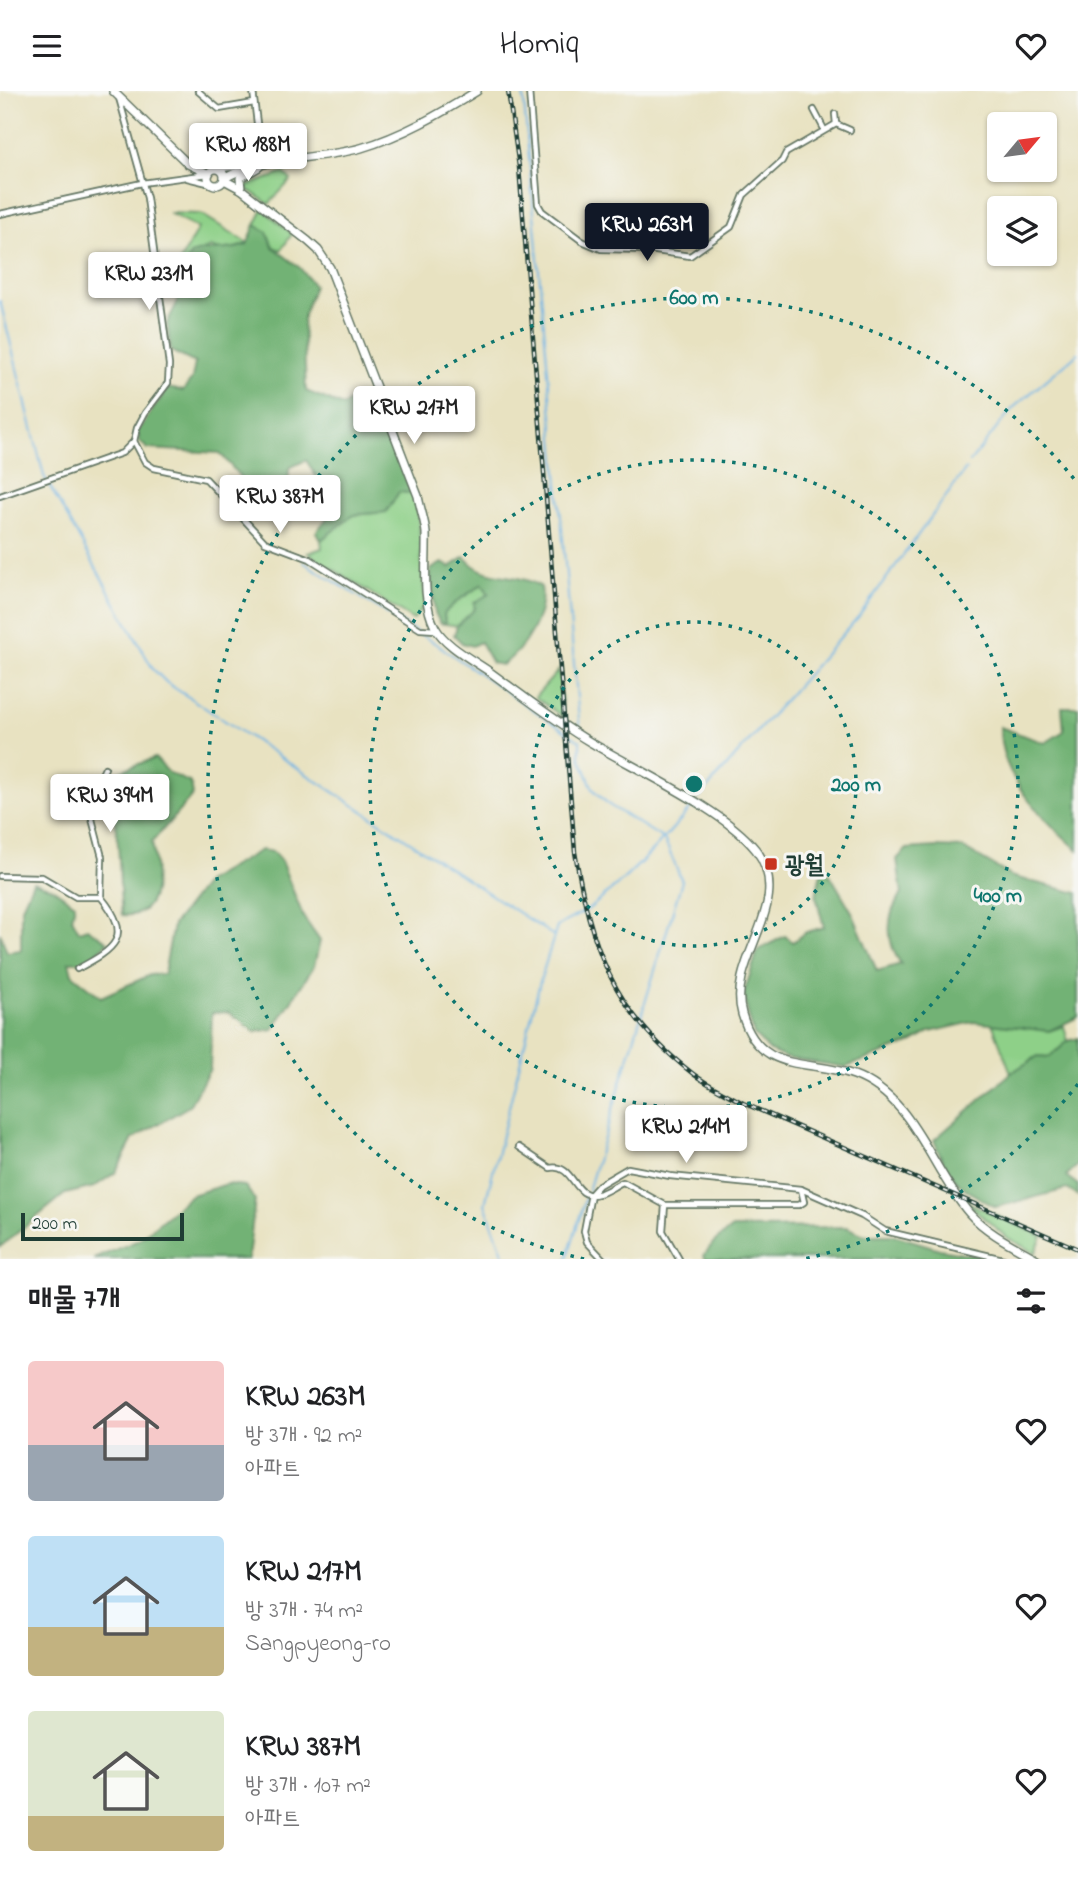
<!DOCTYPE html>
<html lang="ko">
<meta charset="utf-8">
<style>
:root{--surface:#fff;--page:#f6f6f6;--text:#202124;--muted:#757577;--accent:#111827}
body{margin:0;font-family:"Indie Flower","Poor Story",sans-serif;background:var(--page);color:var(--text);height:100vh;display:flex;flex-direction:column;font-size:26px;white-space:nowrap}
*{box-sizing:border-box;margin:0}
p{font-size:23px;color:var(--muted)}
.icon{flex:none;width:38px;height:38px;fill:none;stroke:currentColor;stroke-width:2;stroke-linecap:round;stroke-linejoin:round}
.map{position:relative;height:1168px;overflow:hidden}
.details{display:flex;flex-direction:column;background:var(--surface);flex:1}
.details>*{flex:none}
.needle{width:46px;rotate:61deg}
.controls{position:absolute;left:987px;top:21px;display:grid;gap:14px}
.controls a{display:grid;place-items:center;width:70px;height:70px;border-radius:7px;background:var(--surface);box-shadow:0 2px 5px #0004;font-size:35px}
.scale{position:absolute;left:21px;bottom:18px;width:163px;box-sizing:border-box;padding-left:7px;border:4px solid #1f3d34;border-top:0;font-size:19px;line-height:24px;white-space:nowrap;color:#1f3d34;-webkit-text-stroke:5px #f6f6f2;paint-order:stroke}
.price{position:absolute;translate:-50% -60px;padding:0 16px;border-radius:7px;background:#fff;color:#222;font-size:23px;line-height:46px;filter:drop-shadow(0 2px 4px #0008)}
.price::after{content:'';position:absolute;left:50%;top:42px;width:21px;height:16px;margin-left:-10px;background:inherit;clip-path:polygon(0 0,100% 0,50% 100%)}
.price.current{background:var(--accent);color:#fff}
ul{padding:0;list-style:none}
li{display:flex;align-items:center;gap:21px;height:175px;padding:0 28px}
li span{display:grid;place-items:center;flex:none;width:196px;height:140px;border-radius:7px;color:#555}
li>.icon{margin-inline-start:auto}
span .icon{width:84px;height:84px;fill:#fffc;stroke-width:1}
li b{font-size:30px}
h2{display:flex;justify-content:space-between;align-items:center;height:84px;padding:0 28px;font-size:30px}
header{display:flex;justify-content:space-between;align-items:center;height:91px;padding:0 28px;background:var(--surface);font-size:32px;font-weight:600}
.map>svg:first-child{display:block}
.green{fill:#8ed088;stroke:#56865e;stroke-width:2}
.forest{fill:#72b274;stroke:#487854;stroke-width:2}
.lines{fill:none;stroke-linecap:round;stroke-linejoin:round}
.stream{stroke:#6db3e4;stroke-width:2}
.street-casing{stroke:#657765;stroke-width:8}
.secondary-casing{stroke:#657765;stroke-width:10}
.street{stroke:#fff;stroke-width:4.5}
.secondary{stroke:#fff;stroke-width:7}
.rail-casing{stroke:#1f3d34;stroke-width:4.5}
.rail{stroke:#f6f6f2;stroke-width:2;stroke-dasharray:5;stroke-linecap:butt}
.ring{fill:none;stroke:#0f766e;stroke-width:3.5;stroke-dasharray:3.5 7}
.poi-dot{fill:#c8321e;stroke:#f6f6f2;stroke-width:2.5}
.labels{text-anchor:middle;stroke-width:6;stroke-linejoin:round;paint-order:stroke}
.poi-label{font-size:24px;font-weight:bold;fill:#1f3d34;stroke:#f6f6f2;text-anchor:start}
.centre{fill:#0f766e;stroke:#f6f6f2;stroke-width:3.5}
.ring-label{font-size:21px;text-anchor:middle;font-weight:bold;fill:#0f766e;stroke:#f6f6f2;stroke-width:6;stroke-linejoin:round;paint-order:stroke}
</style>
<header><svg class="icon" aria-label="menu" viewBox="0 0 24 24"><path d="M4 6h16M4 12h16M4 18h16"/></svg>Homiq<svg class="icon" aria-label="heart" viewBox="0 0 24 24"><path d="M12 20l-8-8c-3-5 5-10 8-4 3-6 11-1 8 4z"/></svg></header>
<div class="map">
<svg width="1078" height="1168" viewBox="0 0 1078 1168">
<rect width="100%" height="100%" fill="#f6f6f2"/>
<filter id="ink" filterUnits="userSpaceOnUse"><feTurbulence type="fractalNoise" baseFrequency=".0143" numOctaves="2"/><feDisplacementMap in="SourceGraphic" scale="14" xChannelSelector="R" yChannelSelector="G"/><feConvolveMatrix kernelMatrix="1 2 1 2 8 2 1 2 1" color-interpolation-filters="sRGB"/></filter>
<filter id="wash" filterUnits="userSpaceOnUse"><feTurbulence type="fractalNoise" baseFrequency=".00686" numOctaves="4" result="noise"/><feDisplacementMap in="SourceGraphic" scale="28" xChannelSelector="R" yChannelSelector="G"/><feGaussianBlur stdDeviation="1.57" result="paint"/><feColorMatrix in="noise" values="0 0 0 0 0 0 0 0 0 0 0 0 0 0 0 0 0 1.4 0 .05"/><feComposite in="paint" operator="in"/></filter>
<g filter="url(#wash)">
<rect width="100%" height="100%" fill="#e8e2c1"/>
<!-- green -->
<g class="green">
<polygon points="284,82 291,89 269,113 244,96"/>
<polygon points="263,118 292,143 281,159 273,156 267,141 255,134"/>
<polygon points="169,122 201,123 248,152 226,161 211,156 191,163 183,177 178,174 198,137"/>
<polygon points="399,401 411,402 418,419 425,514 413,529 308,462 322,457 321,449 353,424 386,421"/>
<path d="M482,493l7,10 -15,9 1,6 -18,17 -12,-2 -1,-10c10,-14 25,-19 38,-30z"/>
<polygon points="559,579 563,626 535,606"/>
<polygon points="992,932 1049,940 1064,935 1068,950 1050,966 1038,965 1011,982"/>
<polygon points="965,1110 1042,1145 1035,1162 1006,1146"/>
</g>
<!-- forest -->
<g class="forest">
<path d="M255,134l12,7 6,15 27,21 14,18 -11,31 3,74 37,15 8,-6 14,13 20,4 26,76 -12,-1 -13,20 -33,3 -32,25 -5,-8 15,-19 -4,-19 -21,-34 -17,8 -1,21 10,10 -8,21 -13,4 -19,-11 5,-9 -43,-51 -72,-4 -9,-8 -1,-10 30,-43 15,3 9,-12 3,-16 -24,-12 -4,-28 10,-20 6,-33 8,-16c20,-7 35,-2 56,-9z"/>
<path d="M465,466c18,25 53,14 76,30 5,28 -17,63 -39,78l-10,-2 -12,-21 -8,4 -10,-3 -8,-8 3,-9 18,-17 -1,-6 15,-9 -7,-10c-13,10 -28,17 -38,30l1,10 -5,-1 -5,-10 -5,-43 12,-7 8,4z"/>
<path d="M1062,616h16v143c-35,-31 -79,-72 -78,-123l45,16 19,-12z"/>
<path d="M155,667l14,15 22,10 2,12 -41,47c5,26 11,77 -30,73 -5,-42 2,-89 -19,-127l12,-15z"/>
<path d="M935,756l28,1 50,29 65,16v124l-29,14 -76,-9 -43,10 -17,10 -67,25 -60,-9 -16,-7 -16,-16 -7,-25 -3,-17 14,-43 27,-14 8,6 11,-9 20,-6 -8,-31 5,-23h8l23,39 25,59 24,-7c-15,-22 -16,-49 1,-70l-5,-35 10,-10z"/>
<polygon points="261,759 273,761 281,770 304,827 320,850 314,875 273,938 255,941 228,921 212,922 210,978 189,1015 133,1048 116,1081 94,1096 65,1103 0,1156 0,842 7,861 21,859 21,818 33,791 52,797 75,813 72,827 79,840 87,837 108,851 87,871 69,871 72,883 101,906 150,884 164,883 173,834 207,790"/>
<path d="M1078,947v127l-12,11 12,9v11l-11,-7 -71,18c-37,-19 -47,-27 -62,-67l77,-67 27,-17 12,1 18,-16z"/>
<polygon points="227,1093 245,1095 255,1109 248,1168 94,1168 139,1149 191,1104"/>
<polygon points="846,1136 864,1144 894,1144 940,1158 997,1168 706,1168 704,1164 714,1151 732,1137"/>
</g>
<g class="lines">
<!-- stream -->
<g class="stream">
<polyline points="523,0 580,640"/>
<polyline points="0,210 44,385 153,578 167,592 554,845"/>
<polyline points="970,371 1013,317 1078,262"/>
<polyline points="303,471 436,553 578,649"/>
<polyline points="580,649 580,666 593,698 609,714 664,748 682,790 588,1100"/>
<polyline points="698,708 859,525 966,378"/>
<path d="M505,1168l-20,-55 56,-226 16,-51c11,-8 23,-12 33,-19 38,-30 73,-67 104,-104"/>
<polyline points="567,1168 586,1105"/>
</g>
</g>
</g>
<g filter="url(#ink)">
<g class="lines">
<defs>
<g id="street">
<polyline points="198,0 219,18 254,12"/>
<polyline points="253,0 262,73"/>
<polyline points="529,0 538,113 542,120 582,150 601,158 649,159 690,165 731,136 744,104 782,70 786,62 836,33 850,39"/>
<polyline points="814,19 824,38"/>
<polyline points="835,23 836,33"/>
<polyline points="187,87 212,93"/>
<polyline points="0,123 142,92 208,83"/>
<polyline points="134,350 145,371 154,377 206,388 265,451 310,468 420,538 436,539"/>
<polyline points="0,405 122,362 134,350 137,337 145,322 168,292 169,274 147,107 119,7"/>
<path d="M0,785l42,1 34,20h25c33,40 14,52 -24,72"/>
<polyline points="101,806 102,766 91,724 96,696 105,677"/>
<path d="M519,1056l31,21c25,-5 23,33 48,26 9,-2 17,-9 25,-12l42,23h134l5,-3 -3,-13 61,27 23,15 118,28"/>
<polyline points="665,1114 663,1140 679,1168"/>
<polyline points="603,1168 587,1151 584,1140 591,1103 599,1094 628,1077 670,1085 801,1098"/>
</g>
<g id="secondary">
<polyline points="113,0 188,73 209,83"/>
<polyline points="218,77 255,73"/>
<circle cx="216" cy="86" r="8"/>
<path d="M225,87c40,-22 92,-18 136,-30 41,-12 79,-34 116,-57"/>
<path d="M224,89l17,9 67,52 10,9 12,18 88,228c2,12 7,25 8,37 1,29 -5,68 9,94 10,19 38,33 55,45 33,24 65,49 100,70 45,27 135,68 166,108 41,53 -30,109 -14,164 18,62 66,44 112,61 60,22 76,93 115,138 18,20 45,33 68,46"/>
<polyline points="241,98 240,87 259,76"/>
</g>
</defs>
<!-- street casing -->
<use href="#street" class="street-casing"/>
<!-- secondary casing -->
<use href="#secondary" class="secondary-casing"/>
<!-- street -->
<use href="#street" class="street"/>
<!-- secondary -->
<use href="#secondary" class="secondary"/>
<defs>
<path id="rail" d="M508,0l11,76 56,685c16,95 37,159 117,221 15,12 34,20 51,30l335,146"/>
</defs>
<!-- rail casing -->
<use href="#rail" class="rail-casing"/>
<!-- rail -->
<use href="#rail" class="rail"/>
</g>
</g>
<!-- distance rings -->
<g class="ring">
<circle cx="694" cy="693" r="162"/>
<circle cx="694" cy="693" r="324"/>
<path d="M1078 993A487 487 0 0 1 804 1168M584 1168A487 487 0 1 1 1078 393"/>
</g>
<!-- markers -->
<rect class="poi-dot" x="764" y="766" width="14" height="14" rx="3.5"/>
<g class="labels">
<!-- poi labels -->
<g class="poi-label">
<text x="785" y="781">광월</text>
</g>
</g>
<circle cx="694" cy="693" r="10" class="centre"/>
<g class="ring-label">
<text x="694" y="213">600 m</text>
<text x="856" y="700">200 m</text>
<text x="998" y="811">400 m</text>
</g>
</svg>
<div class="controls">
<a><svg class="needle" viewBox="-14 -14 28 28"><path d="M0-13l5 13h-10z" fill="#e53935"/><path d="M0 13l5-13h-10z" fill="#757577"/></svg></a>
<a><svg class="icon" aria-label="layers" viewBox="0 0 24 24"><path d="M12 4l9 5-9 5-9-5zM3 14l9 5 9-5"/></svg></a>
</div>
<div class="scale">200 m</div>
<b class="price" style="left:248px;top:92px">KRW 188M</b>
<b class="price current" style="left:647px;top:172px">KRW 263M</b>
<b class="price" style="left:149px;top:221px">KRW 231M</b>
<b class="price" style="left:414px;top:355px">KRW 217M</b>
<b class="price" style="left:280px;top:444px">KRW 387M</b>
<b class="price" style="left:110px;top:743px">KRW 394M</b>
<b class="price" style="left:686px;top:1074px">KRW 214M</b>
</div>
<section class="details">
<h2>매물 7개<svg class="icon" aria-label="filters" viewBox="0 0 24 24"><path d="M4 7h16M4 17h16"/><circle cx="9" cy="7" r="2"/><circle cx="15" cy="17" r="2"/></svg></h2>
<ul>
<li><span style="background:linear-gradient(#f6c9c9 60%,#9aa5b1 0)"><svg class="icon" aria-label="home" viewBox="0 0 24 24"><path d="M3 11l9-7 9 7M6 9v11h12V9"/></svg></span><div><b>KRW 263M</b><p>방 3개 · 92 m²</p><p>아파트</p></div><svg class="icon" aria-label="heart" viewBox="0 0 24 24"><path d="M12 20l-8-8c-3-5 5-10 8-4 3-6 11-1 8 4z"/></svg></li>
<li><span style="background:linear-gradient(#bfe0f5 65%,#c2b280 0)"><svg class="icon" aria-label="home" viewBox="0 0 24 24"><path d="M3 11l9-7 9 7M6 9v11h12V9"/></svg></span><div><b>KRW 217M</b><p>방 3개 · 74 m²</p><p>Sangpyeong-ro</p></div><svg class="icon" aria-label="heart" viewBox="0 0 24 24"><path d="M12 20l-8-8c-3-5 5-10 8-4 3-6 11-1 8 4z"/></svg></li>
<li><span style="background:linear-gradient(#dfe7d0 75%,#c2b280 0)"><svg class="icon" aria-label="home" viewBox="0 0 24 24"><path d="M3 11l9-7 9 7M6 9v11h12V9"/></svg></span><div><b>KRW 387M</b><p>방 3개 · 107 m²</p><p>아파트</p></div><svg class="icon" aria-label="heart" viewBox="0 0 24 24"><path d="M12 20l-8-8c-3-5 5-10 8-4 3-6 11-1 8 4z"/></svg></li>
</ul>
</section>
